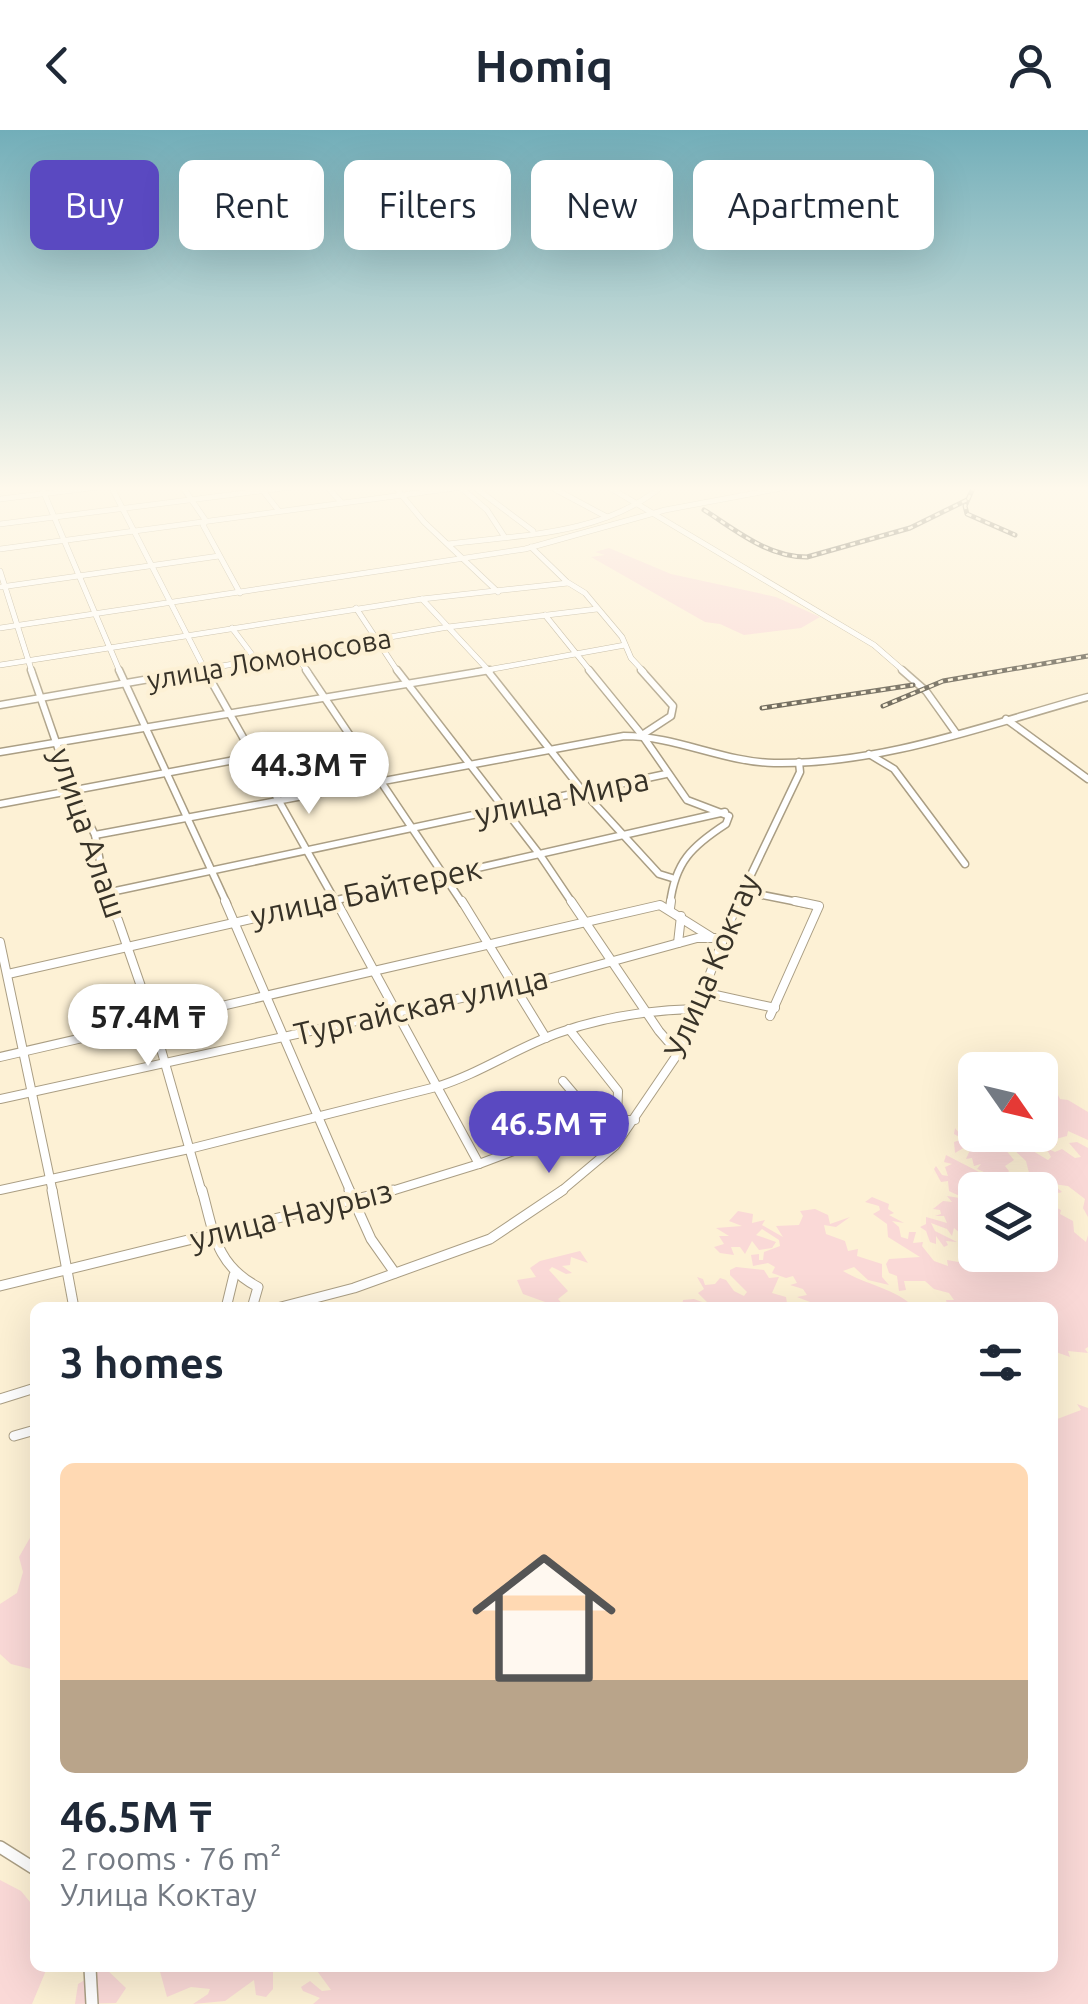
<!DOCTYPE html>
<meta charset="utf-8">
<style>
:root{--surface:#fff;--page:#f2f2f3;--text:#1f2937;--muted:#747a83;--accent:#5a49c1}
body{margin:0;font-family:Ubuntu,sans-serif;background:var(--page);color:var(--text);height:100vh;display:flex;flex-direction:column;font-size:38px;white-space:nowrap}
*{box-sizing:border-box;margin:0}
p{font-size:32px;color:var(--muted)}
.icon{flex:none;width:55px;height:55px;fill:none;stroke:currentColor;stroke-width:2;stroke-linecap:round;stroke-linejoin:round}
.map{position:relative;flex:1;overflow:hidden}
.details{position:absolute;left:30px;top:1172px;width:1028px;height:670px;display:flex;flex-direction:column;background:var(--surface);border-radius:15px;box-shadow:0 10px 40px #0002}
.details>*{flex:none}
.banner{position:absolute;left:30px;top:30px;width:1030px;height:90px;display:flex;gap:20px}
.needle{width:65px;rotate:124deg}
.tools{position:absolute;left:958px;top:922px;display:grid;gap:20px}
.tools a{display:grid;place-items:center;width:100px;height:100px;border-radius:15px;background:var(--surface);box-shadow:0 10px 40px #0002;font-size:50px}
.price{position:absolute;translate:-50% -85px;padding:0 22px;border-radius:35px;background:#fff;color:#222;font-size:32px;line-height:65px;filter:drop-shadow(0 2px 5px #0008)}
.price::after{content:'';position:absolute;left:50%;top:60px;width:30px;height:22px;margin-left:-15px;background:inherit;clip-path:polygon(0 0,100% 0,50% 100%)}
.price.on{background:var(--accent);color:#fff}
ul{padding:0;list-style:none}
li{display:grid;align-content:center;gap:20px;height:530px;padding:0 30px}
li span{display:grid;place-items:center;height:310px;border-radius:15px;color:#555}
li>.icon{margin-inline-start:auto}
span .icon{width:180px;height:180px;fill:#fffc;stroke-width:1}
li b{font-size:42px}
h2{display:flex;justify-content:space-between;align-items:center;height:120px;padding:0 30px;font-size:42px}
.tag{padding:0 35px;border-radius:15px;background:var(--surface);box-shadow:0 10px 40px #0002;font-size:35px;line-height:90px}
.tag.on{background:var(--accent);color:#fff}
header{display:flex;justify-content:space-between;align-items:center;height:130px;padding:0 30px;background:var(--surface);font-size:45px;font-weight:700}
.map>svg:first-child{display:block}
.green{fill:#fad9d7}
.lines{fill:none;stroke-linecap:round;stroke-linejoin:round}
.minor-far4-casing{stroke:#aa9e84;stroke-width:6}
.minor-far3-casing{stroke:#aa9e84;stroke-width:9}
.minor-far2-casing{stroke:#aa9e84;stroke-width:10}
.minor-far1-casing{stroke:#aa9e84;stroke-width:11}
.minor-casing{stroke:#aa9e84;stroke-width:14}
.minor-far4{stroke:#fff;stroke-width:5}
.minor-far3{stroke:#fff;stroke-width:6}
.minor-far2{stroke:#fff;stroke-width:8}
.minor-far1{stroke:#fff;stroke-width:9}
.minor{stroke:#fff;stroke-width:11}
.rail-casing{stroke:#585244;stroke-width:5}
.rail{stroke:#fdf1d5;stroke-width:2.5;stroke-dasharray:5;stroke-linecap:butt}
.labels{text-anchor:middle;stroke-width:8;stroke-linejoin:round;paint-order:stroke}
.far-street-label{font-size:28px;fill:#373227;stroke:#fdf1d5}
.street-label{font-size:32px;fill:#373227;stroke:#fdf1d5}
</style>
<header><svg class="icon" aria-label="back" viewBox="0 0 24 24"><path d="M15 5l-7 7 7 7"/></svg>Homiq<svg class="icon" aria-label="person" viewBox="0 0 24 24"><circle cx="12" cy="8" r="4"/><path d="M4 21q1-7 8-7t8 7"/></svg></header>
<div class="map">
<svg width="1088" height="1874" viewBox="0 0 1088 1874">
<rect width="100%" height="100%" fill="#fdf1d5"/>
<!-- green -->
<g class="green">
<polygon points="609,418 671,444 776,467 820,487 801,498 744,505 720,494 705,492 591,427 605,425 595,422"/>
<polygon points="1040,941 1048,945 1060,969 1068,970 1088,982 1088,1010 1068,1001 1067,1006 1056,1009 1057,1015 1046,1009 1045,1002 1040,1002"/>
<polygon points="955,998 959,1003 965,1000 972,1011 996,1008 1014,1030 1005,1036 1009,1041 1006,1045 1020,1060 975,1060 975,1116 967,1121 961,1118 969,1111 954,1098 952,1106 947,1099 931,1093 935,1101 957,1112 946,1111 948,1115 944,1117 936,1106 936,1114 930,1112 926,1101 920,1097 926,1094 926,1087 947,1093 944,1086 935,1086 941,1084 940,1080 933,1079 943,1071 952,1072 947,1066 966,1069 949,1061 948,1051 941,1052 934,1039 936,1036 942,1045 948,1046 945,1037 952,1034 944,1032 946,1025 979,1042 984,1051 993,1046 977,1039 981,1034 974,1036 972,1028 966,1029 970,1020 967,1016 955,1023 954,1012 963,1009 954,1004"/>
<polygon points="1012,1005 1043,1014 1033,1021 1048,1030 1051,1027 1046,1018 1055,1022 1062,1019 1075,1028 1081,1027 1069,1013 1077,1012 1088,1018 1088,1087 1083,1078 1085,1069 1068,1056 1053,1054 1062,1062 1059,1063 1031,1051 1026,1031 1011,1017 1018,1010"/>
<polygon points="872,1067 889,1074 888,1079 894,1083 889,1085 904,1093 892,1091 899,1097 901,1107 908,1109 909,1102 916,1102 913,1113 923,1112 922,1116 934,1131 948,1136 947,1130 970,1134 979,1125 1040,1125 1040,1069 1061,1080 1060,1084 1073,1091 1074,1102 1086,1112 1088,1105 1088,1217 1085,1219 1088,1223 1068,1221 1070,1227 1053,1221 1053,1208 1057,1207 1053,1204 1052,1178 971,1177 959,1172 951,1177 947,1174 946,1170 954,1170 949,1163 934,1159 925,1151 904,1151 906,1160 899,1161 897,1146 889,1143 886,1134 889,1129 920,1127 888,1107 887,1094 873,1084 880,1080 879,1076 865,1072"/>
<path d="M815,1079l13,6 2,9 20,-7 -14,10 -12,-2 2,9 19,7 3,10 10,-2 -1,7 25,8v13l7,8 -21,-5 -14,-13 -11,4c21,13 56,19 70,36h-90l-26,-10 10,-2 -4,-6 -13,-4 7,-2 -4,-7 -7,2 -14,-5 3,-6 -7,-4 -15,3 -2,-11 8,-1v6h4l1,-8 16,-6 -1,-6 -17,-11 -6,6 20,7 -4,6 -13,2 -7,-9 -7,13 -5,-7h-9l3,8 -14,-2 -6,-6 10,-3 -5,-8h10l-13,-8 26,-2 -13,-5 9,-10 15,3 -1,9 13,-3 -3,5 21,12 -7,-11 23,-1 4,-9 -3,-5z"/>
<polygon points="580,1121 588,1133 571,1127 570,1135 562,1136 572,1143 566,1144 552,1137 549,1140 568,1161 558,1169 565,1177 526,1177 527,1173 545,1172 523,1164 517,1150 536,1147 530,1138 540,1131"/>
<polygon points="736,1137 764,1140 769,1148 779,1147 772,1163 786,1167 787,1173 797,1172 798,1177 682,1177 683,1170 694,1169 710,1175 698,1163 704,1159 697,1147 703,1149 705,1155 715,1154 720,1148 726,1150 734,1161 744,1166 747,1162 730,1145 730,1140"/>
<polygon points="1077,1274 1088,1278 1088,1874 313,1874 320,1868 303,1861 301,1857 310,1851 322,1861 331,1860 315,1838 1052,1838 1052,1291 1081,1280"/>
<polygon points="35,1399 35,1540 11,1534 0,1524 0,1474 17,1463 23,1442 19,1427"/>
<polygon points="0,1750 21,1761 35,1778 35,1838 47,1838 32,1874 0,1874"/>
<polygon points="105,1838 126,1858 116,1873 75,1874 78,1854"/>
<polygon points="159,1838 273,1838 273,1859 266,1867 256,1865 254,1850 225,1871 193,1874 208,1864 210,1859 191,1857 167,1867"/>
</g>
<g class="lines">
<defs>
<g id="minor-far4">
<polyline points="41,356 120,542"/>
<polyline points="111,356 206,542"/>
<polyline points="182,356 206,391 203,395 240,463"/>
<polyline points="259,356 279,381"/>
<polyline points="326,356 342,373"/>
<polyline points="394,356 424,392 498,462"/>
<polyline points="459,356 487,380 504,406"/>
<polyline points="473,356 533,401"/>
<polyline points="549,356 607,387"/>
<polyline points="607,356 874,515 905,542"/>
<polyline points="0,369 107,356"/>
<polyline points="0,394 299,356"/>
<path d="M448,414c72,-9 156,-9 214,-58"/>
<polyline points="531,417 567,452 585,463 622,507 631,528 644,542"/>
<polyline points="0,419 470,356"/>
<polyline points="0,441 32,542"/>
<polyline points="1,457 219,426"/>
<polyline points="422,469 490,542"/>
<polyline points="356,478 398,542"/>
<polyline points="545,485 591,542"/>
<polyline points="0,498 525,419 665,380 793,356"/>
<polyline points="232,498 256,530"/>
<polyline points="295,524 308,542"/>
<polyline points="0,535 422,469 568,453"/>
<polyline points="187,542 448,497 597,479"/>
<polyline points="476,542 625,515"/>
</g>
<g id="minor-far3">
<polyline points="31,540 74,664 95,705 108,774"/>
<polyline points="119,540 227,774"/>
<polyline points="205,540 337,774"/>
<polyline points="306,540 463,774"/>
<polyline points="397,540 540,725 573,774"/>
<polyline points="487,540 582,660 659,744 672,748"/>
<path d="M589,540l53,65 45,65 42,16 -3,8c-34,22 -51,38 -56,80"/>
<polyline points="641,540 673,576 671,586 642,605"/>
<polyline points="902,540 926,561 956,603"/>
<polyline points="0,575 201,540"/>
<polyline points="1006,589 1088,649"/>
<polyline points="0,622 490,540"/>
<polyline points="869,624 894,639 965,734"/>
<polyline points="0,674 256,626"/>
<path d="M95,705l529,-99c52,0 99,26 150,27 107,2 212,-38 314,-66"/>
<polyline points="742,761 808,774"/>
<polyline points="106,763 666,644"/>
<polyline points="319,774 725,682"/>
<polyline points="737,774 800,642 799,632"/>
</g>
<g id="minor-far2">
<polyline points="107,771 118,790 153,891 202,1063"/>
<polyline points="225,771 351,1063"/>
<polyline points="336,771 479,1034"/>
<polyline points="462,771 546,908"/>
<polyline points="571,771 659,901 672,916 681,919"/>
<polyline points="670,778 671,771"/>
<polyline points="0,812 53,1063"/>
<polyline points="678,813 681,786"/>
<polyline points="8,844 330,771"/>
<polyline points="702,862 775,878"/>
<polyline points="770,886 819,776 795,771"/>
<polyline points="569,899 618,961 617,988"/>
<polyline points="0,927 660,775 711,807"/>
<polyline points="563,951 596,990"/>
<polyline points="0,969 544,850 697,808 724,808"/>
<path d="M0,1060l189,-41 247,-62c43,-13 80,-39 122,-54 45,-16 90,-23 138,-24"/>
<polyline points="385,1063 479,1034 596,990 635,990"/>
<polyline points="559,1063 615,1016 681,919 738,771"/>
</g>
<g id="minor-far1">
<polyline points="52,1060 74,1178"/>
<path d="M202,1060c12,44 14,75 56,97l-6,21"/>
<polyline points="349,1060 371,1109 395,1143"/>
<polyline points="0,1156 393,1060"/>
<polyline points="226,1178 234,1145"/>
<polyline points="277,1178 354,1158 490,1109 563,1060"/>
<polyline points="0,1269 35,1258"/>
<polyline points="14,1306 35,1300"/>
</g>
<g id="minor">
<polyline points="0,1717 35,1739"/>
<polyline points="90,1838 92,1874"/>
</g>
</defs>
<!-- minor-far4 casing -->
<use href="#minor-far4" class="minor-far4-casing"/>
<!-- minor-far3 casing -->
<use href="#minor-far3" class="minor-far3-casing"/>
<!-- minor-far2 casing -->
<use href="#minor-far2" class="minor-far2-casing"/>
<!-- minor-far1 casing -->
<use href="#minor-far1" class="minor-far1-casing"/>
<!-- minor casing -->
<use href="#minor" class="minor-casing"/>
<!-- minor-far4 -->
<use href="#minor-far4" class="minor-far4"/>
<!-- minor-far3 -->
<use href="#minor-far3" class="minor-far3"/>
<!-- minor-far2 -->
<use href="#minor-far2" class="minor-far2"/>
<!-- minor-far1 -->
<use href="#minor-far1" class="minor-far1"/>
<!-- minor -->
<use href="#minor" class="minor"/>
<defs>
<g id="rail">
<polyline points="974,356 965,376 967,384 1015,405"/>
<path d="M704,380c32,20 63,47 103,47l103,-29 57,-28"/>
<polyline points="883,576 943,551 1088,526"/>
<polyline points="762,578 913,555"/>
</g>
</defs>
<!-- rail casing -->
<use href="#rail" class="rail-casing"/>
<!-- rail -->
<use href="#rail" class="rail"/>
</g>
<!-- sky -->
<linearGradient id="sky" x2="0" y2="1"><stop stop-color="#72aeb9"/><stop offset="0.58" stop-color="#fef9ec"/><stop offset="1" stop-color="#fef9ec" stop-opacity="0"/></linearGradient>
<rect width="1088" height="618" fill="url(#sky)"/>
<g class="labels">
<!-- far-street labels -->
<g class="far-street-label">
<text transform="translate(269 529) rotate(-10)" y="10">улица Ломоносова</text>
</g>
<!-- street labels -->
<g class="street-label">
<text transform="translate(562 667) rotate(-12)" y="11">улица Мира</text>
<text transform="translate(88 703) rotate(71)" y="11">улица Алаш</text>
<text transform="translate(366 762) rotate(-12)" y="11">улица Байтерек</text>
<text transform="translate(712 836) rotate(-67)" y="11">Улица Коктау</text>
<text transform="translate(421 876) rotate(-13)" y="11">Тургайская улица</text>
<text transform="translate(291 1085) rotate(-14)" y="11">улица Наурыз</text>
</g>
</g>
</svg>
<div class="tools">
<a><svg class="needle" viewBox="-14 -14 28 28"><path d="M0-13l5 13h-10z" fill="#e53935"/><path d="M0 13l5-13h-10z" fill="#747a83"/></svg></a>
<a><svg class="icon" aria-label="layers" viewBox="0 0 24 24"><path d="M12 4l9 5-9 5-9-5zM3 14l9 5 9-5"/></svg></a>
</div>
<b class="price" style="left:309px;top:687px">44.3M ₸</b>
<b class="price" style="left:148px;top:939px">57.4M ₸</b>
<b class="price on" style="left:549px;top:1046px">46.5M ₸</b>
<div class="banner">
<a class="tag on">Buy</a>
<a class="tag">Rent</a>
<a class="tag">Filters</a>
<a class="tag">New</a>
<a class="tag">Apartment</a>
</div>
<section class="details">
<h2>3 homes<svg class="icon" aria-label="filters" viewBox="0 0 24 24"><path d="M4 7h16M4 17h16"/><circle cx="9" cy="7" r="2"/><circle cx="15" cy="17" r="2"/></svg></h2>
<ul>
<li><span style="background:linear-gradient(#ffd9b3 70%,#b9a48a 0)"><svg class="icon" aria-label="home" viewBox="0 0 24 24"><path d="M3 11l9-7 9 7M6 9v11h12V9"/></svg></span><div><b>46.5M ₸</b><p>2 rooms · 76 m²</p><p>Улица Коктау</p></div></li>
</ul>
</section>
</div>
